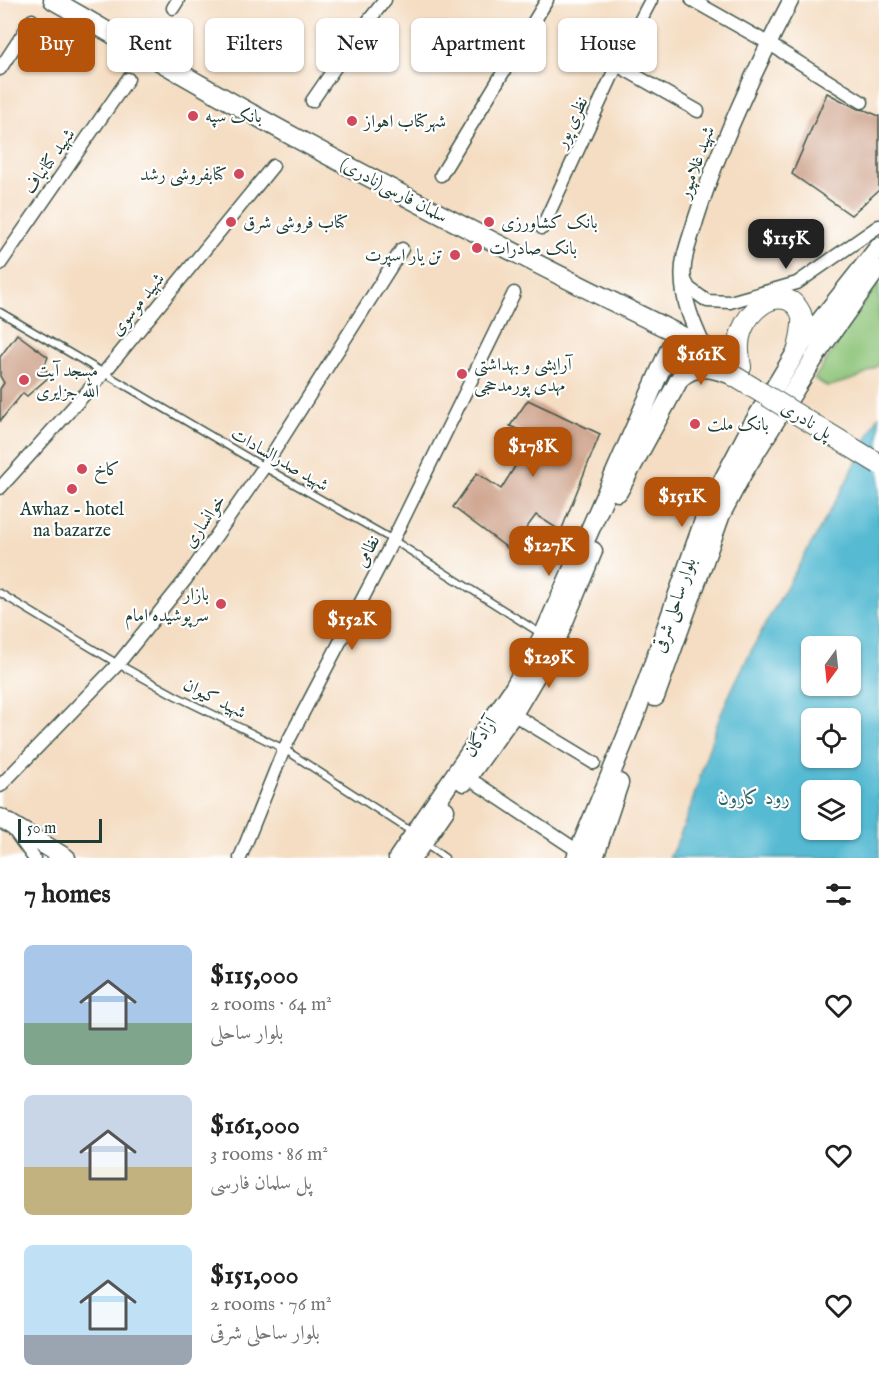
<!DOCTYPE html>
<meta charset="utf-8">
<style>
:root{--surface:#fff;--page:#f6f6f6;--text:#222;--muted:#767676;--accent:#b45309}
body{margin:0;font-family:"IM FELL English",Amiri,serif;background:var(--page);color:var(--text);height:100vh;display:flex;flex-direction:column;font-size:22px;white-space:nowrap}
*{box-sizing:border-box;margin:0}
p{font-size:20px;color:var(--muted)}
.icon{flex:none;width:33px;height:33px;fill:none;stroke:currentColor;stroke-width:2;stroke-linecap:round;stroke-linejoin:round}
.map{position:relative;height:858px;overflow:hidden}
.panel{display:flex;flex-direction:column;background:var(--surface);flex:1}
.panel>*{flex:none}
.banner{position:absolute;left:18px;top:18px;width:843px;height:54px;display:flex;gap:12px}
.needle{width:39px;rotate:195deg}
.buttons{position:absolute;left:801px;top:636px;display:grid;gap:12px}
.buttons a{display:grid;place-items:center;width:60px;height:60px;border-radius:9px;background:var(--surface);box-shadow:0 2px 4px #0004;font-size:30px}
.scale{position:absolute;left:18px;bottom:15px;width:84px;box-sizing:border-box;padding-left:6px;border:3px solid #1f3d34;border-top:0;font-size:16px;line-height:21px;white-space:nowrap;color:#1f3d34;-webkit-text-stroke:4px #fff;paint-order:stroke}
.price{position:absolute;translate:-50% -51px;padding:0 14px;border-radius:12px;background:var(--accent);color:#fff;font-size:20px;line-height:39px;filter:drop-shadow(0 2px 3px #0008)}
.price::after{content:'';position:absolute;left:50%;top:36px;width:18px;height:14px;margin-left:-9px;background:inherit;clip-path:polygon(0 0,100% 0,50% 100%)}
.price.current{background:#222;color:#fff}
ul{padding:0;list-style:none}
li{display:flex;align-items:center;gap:18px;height:150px;padding:0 24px}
li span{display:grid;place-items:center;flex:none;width:168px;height:120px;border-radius:9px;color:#555}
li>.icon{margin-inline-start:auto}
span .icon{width:72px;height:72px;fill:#fffc;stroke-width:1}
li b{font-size:26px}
h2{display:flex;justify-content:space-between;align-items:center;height:72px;padding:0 24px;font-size:26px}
.tag{padding:0 21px;border-radius:9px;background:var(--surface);box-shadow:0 2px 4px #0004;font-size:21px;line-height:54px}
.tag.current{background:var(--accent);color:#fff}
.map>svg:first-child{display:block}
.green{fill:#8bc377;stroke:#558056;stroke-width:1.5}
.water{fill:#54bad2;stroke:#3a7c83;stroke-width:1.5;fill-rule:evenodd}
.building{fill:#cb9d84}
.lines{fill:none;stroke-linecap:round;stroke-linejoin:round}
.service-casing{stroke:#3f5549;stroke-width:9}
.minor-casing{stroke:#3f5549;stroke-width:15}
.tertiary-casing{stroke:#3f5549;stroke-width:18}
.secondary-casing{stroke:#3f5549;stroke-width:21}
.primary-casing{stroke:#3f5549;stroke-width:22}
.service{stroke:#fff;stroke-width:6}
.minor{stroke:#fff;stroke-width:12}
.tertiary{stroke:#fff;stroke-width:15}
.secondary{stroke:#fff;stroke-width:18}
.primary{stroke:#fff;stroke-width:20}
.primary-bridge-casing{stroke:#3f5549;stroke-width:22;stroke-linecap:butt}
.primary-bridge{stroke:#fff;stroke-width:20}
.poi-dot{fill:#d1495b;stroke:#fff;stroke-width:2}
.labels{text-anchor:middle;stroke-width:4.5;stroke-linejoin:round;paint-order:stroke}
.poi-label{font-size:18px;fill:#1f3d34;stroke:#fff;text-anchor:start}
.street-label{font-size:18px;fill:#1f3d34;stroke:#fff}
.water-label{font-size:20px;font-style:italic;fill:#2f6263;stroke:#fff}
</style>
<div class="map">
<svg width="879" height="858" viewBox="0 0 879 858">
<rect width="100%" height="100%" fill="#fff"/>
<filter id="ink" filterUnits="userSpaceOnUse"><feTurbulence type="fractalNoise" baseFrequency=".0167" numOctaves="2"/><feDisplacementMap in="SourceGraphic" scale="12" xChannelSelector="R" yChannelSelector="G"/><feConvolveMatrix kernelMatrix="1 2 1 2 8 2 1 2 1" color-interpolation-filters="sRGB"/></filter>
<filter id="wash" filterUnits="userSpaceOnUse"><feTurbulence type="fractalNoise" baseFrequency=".008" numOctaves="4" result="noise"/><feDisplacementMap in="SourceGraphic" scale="24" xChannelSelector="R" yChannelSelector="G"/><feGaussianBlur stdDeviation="1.35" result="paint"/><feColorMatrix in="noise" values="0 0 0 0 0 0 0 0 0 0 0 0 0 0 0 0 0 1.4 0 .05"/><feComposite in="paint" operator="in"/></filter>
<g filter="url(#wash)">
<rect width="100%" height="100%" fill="#f4ddc2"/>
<!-- green -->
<polygon class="green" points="879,280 879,365 860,377 828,387 814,379"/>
<!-- water -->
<path class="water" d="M879,415v443h-210c27,-50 34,-107 58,-158 34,-75 79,-144 118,-216 12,-22 22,-46 34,-69zM812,646h38v40h-38zM812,718h38v40h-38zM812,790h38v40h-38z"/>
<g id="blocks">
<!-- building -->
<g class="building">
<polygon points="827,93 858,109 865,110 879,116 879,190 851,215 792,174"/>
<polygon points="17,334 48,357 44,367 50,376 27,396 23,393 0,421 0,389 4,383 0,376 0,357"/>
<polygon points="528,400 600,434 561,531 536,515 510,550 453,507 477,473 501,489 534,436 510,426"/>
</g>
</g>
</g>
<g filter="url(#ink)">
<use href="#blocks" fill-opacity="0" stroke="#3f5549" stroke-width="1.5"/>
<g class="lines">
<defs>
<g id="service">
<polyline points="0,312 264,467 393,540 543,635"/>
<polyline points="0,593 118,664 176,696 284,749 412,832"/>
<polyline points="424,843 445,858"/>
</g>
<g id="minor">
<polyline points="692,0 768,43 862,102"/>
<polyline points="173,8 178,0"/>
<polyline points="617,65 698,111"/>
<polyline points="0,69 32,20"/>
<polyline points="312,101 358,34 385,0"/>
<polyline points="441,175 547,0"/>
<polyline points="542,228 617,65 651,0"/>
<polyline points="0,264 128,79"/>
<polyline points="684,278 689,288 707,301 730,302 797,283 879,226"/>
<polyline points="0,488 103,374 273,166"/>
<polyline points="513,714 594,763"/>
<polyline points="467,777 578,851"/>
<polyline points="0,786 118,664 186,579 264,467 402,249"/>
<polyline points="13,829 34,858"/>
<polyline points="240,858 284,749 387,552 514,293"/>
</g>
<path id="tertiary" d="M703,346c-10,-22 -20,-44 -20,-70 -1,-19 8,-39 13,-57 24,-76 58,-148 95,-219"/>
<g id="secondary">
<path d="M53,0c80,46 160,93 241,137 135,73 271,142 409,209"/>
<path d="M618,492l62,-114c17,-15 34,-10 54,-2"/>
<polyline points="655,697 721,514 742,474 820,349 877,269"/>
<polyline points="464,782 513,714 555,643 593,551"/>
<polyline points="0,818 66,858"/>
<polyline points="398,858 514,688 543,636 671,346 678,342 696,344"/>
<polyline points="412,858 445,810"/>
<polyline points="576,858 636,713 708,509 750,429 798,349 879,247"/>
<polyline points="594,858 619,783"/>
</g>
<g id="primary">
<polyline points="703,346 741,367"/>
<path d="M741,367c-2,-12 -4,-25 1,-37 7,-18 29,-40 50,-28 4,3 9,9 10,15 1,10 -2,22 -4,32"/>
</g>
</defs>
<!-- service casing -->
<use href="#service" class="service-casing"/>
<!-- minor casing -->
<use href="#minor" class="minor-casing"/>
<!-- tertiary casing -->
<use href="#tertiary" class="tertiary-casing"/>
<!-- secondary casing -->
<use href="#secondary" class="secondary-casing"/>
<!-- primary casing -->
<use href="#primary" class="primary-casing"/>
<!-- service -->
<use href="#service" class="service"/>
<!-- minor -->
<use href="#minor" class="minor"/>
<!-- tertiary -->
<use href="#tertiary" class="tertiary"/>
<!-- secondary -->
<use href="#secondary" class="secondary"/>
<!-- primary -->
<use href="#primary" class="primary"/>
<defs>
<polyline id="primary-bridge" points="734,376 879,464"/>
</defs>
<!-- primary-bridge casing -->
<use href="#primary-bridge" class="primary-bridge-casing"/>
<!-- primary-bridge -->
<use href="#primary-bridge" class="primary-bridge"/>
</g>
</g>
<!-- markers -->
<g class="poi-dot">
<circle cx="193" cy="116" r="6"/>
<circle cx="352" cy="121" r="6"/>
<circle cx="239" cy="174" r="6"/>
<circle cx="231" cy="222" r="6"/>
<circle cx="489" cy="222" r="6"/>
<circle cx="477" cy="248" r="6"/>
<circle cx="455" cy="255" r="6"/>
<circle cx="462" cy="374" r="6"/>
<circle cx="24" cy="380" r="6"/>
<circle cx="695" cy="424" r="6"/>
<circle cx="82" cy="469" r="6"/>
<circle cx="72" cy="489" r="6"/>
<circle cx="221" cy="604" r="6"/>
</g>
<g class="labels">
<!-- poi labels -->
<g class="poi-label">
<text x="205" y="122">بانک سپه</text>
<text x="364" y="127">شهرکتاب اهواز</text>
<text x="227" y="180" text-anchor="end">کتابفروشی رشد</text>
<text x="243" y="228">کتاب فروشی شرق</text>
<text x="501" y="228">بانک کشاورزی</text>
<text x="489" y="254">بانک صادرات</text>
<text x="443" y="261" text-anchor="end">تن یار اسپرت</text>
<text x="474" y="370">آرایشی و بهداشتی<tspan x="474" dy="21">مهدی پورمدحجی</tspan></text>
<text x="36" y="376">مسجد آیت<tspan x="36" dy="21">الله جزایری</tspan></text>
<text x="707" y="430">بانک ملت</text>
<text x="94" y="475">کاخ</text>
<text x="72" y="515" text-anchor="middle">Awhaz - hotel<tspan x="72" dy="21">na bazarze</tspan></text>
<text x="209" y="600" text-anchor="end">بازار<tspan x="209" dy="21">سرپوشیده امام</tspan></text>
</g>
<!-- street labels -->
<g class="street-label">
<text transform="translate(571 122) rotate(-65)" y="6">نظری پور</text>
<text transform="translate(49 161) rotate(-55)" y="6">شهید کتانباف</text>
<text transform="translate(696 162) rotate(-70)" y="6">شهید غلامپور</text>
<text transform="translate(394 190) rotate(28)" y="6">سلمان فارسی(نادری)</text>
<text transform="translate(137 304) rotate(-51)" y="6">شهید موسوی</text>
<text transform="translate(807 420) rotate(31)" y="6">پل نادری</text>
<text transform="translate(280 459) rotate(30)" y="6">شهید صدرالسادات</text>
<text transform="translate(204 521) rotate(-55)" y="6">خوانساری</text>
<text transform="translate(367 551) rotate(-63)" y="6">نظامی</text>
<text transform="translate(674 605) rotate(-71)" y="6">بلوار ساحلی شرقی</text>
<text transform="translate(215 698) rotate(27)" y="6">شهید کیوان</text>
<text transform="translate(480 737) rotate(-56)" y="6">آزادگان</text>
</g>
<!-- water labels -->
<g class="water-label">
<text x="754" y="804">رود کارون</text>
</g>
</g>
</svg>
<div class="buttons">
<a><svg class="needle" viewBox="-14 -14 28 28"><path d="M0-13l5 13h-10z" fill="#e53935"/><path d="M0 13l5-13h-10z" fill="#767676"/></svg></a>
<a><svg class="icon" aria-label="locate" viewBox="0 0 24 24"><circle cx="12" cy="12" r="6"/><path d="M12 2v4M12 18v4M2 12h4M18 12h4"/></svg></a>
<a><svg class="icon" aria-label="layers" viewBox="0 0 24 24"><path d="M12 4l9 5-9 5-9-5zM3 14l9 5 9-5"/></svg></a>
</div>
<div class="scale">50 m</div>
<b class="price current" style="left:786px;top:270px">$115K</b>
<b class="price" style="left:701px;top:386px">$161K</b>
<b class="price" style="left:533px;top:478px">$178K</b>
<b class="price" style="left:682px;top:528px">$151K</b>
<b class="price" style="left:549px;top:577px">$127K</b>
<b class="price" style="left:352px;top:651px">$152K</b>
<b class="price" style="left:549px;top:689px">$129K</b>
<div class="banner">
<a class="tag current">Buy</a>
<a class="tag">Rent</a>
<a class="tag">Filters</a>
<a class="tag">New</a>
<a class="tag">Apartment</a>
<a class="tag">House</a>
</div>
</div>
<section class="panel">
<h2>7 homes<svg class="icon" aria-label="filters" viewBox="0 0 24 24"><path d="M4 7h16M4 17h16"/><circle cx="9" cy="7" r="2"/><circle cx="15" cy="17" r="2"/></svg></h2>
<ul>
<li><span style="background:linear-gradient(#a9c7e8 65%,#7fa58c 0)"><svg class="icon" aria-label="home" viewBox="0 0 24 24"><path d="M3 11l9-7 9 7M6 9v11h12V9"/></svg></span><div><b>$115,000</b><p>2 rooms · 64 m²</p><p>بلوار ساحلی</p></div><svg class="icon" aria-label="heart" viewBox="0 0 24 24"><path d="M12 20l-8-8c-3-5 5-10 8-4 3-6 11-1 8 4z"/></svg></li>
<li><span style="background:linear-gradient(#c9d6e8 60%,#c2b280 0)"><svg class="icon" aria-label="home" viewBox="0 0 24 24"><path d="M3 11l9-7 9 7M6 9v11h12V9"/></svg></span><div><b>$161,000</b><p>3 rooms · 86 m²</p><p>پل سلمان فارسی</p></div><svg class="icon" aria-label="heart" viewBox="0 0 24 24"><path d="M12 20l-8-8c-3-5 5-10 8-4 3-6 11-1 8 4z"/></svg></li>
<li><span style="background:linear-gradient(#bfe0f5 75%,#9aa5b1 0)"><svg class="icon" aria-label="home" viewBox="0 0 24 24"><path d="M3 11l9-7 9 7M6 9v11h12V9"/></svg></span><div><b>$151,000</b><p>2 rooms · 76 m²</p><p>بلوار ساحلی شرقی</p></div><svg class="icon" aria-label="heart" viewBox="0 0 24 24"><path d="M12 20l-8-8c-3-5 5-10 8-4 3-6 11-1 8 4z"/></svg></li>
</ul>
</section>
